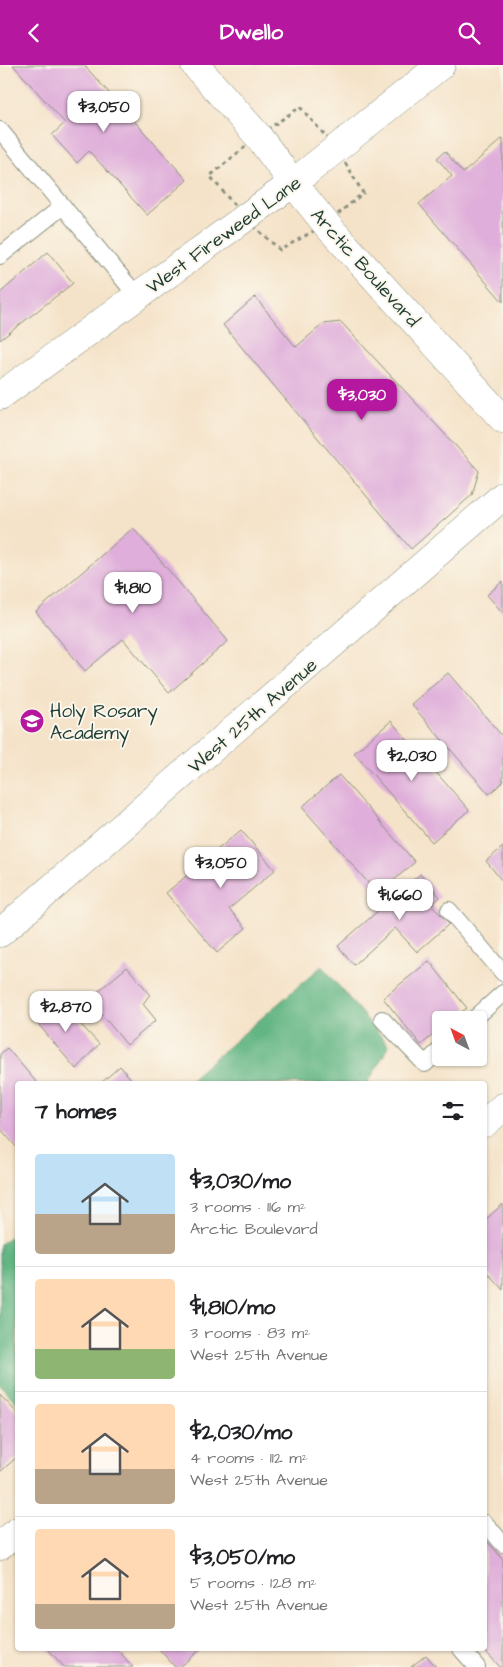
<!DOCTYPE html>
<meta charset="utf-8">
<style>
:root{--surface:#fff;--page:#f2f2f2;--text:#202124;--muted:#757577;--line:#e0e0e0;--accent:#b5179e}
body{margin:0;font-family:"Architects Daughter",sans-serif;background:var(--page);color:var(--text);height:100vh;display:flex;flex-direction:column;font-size:19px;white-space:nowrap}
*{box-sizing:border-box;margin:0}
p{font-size:16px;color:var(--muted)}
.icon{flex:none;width:28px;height:28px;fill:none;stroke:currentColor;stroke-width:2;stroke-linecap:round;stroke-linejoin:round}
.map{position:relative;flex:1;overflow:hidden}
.side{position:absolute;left:15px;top:1016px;width:472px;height:570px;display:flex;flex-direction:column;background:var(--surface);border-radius:5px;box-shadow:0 1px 4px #0004}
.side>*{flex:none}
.needle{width:32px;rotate:319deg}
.tools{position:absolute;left:432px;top:946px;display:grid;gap:10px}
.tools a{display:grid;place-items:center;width:55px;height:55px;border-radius:5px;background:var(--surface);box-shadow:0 1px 4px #0004;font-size:25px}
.price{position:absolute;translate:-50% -42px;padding:0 11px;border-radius:10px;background:#fff;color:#222;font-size:16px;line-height:32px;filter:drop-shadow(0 1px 2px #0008)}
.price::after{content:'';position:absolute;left:50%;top:30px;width:15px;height:11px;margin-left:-8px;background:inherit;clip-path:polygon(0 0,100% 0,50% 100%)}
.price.on{background:var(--accent);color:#fff}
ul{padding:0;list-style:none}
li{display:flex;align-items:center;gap:15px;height:125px;padding:0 20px}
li+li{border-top:1px solid var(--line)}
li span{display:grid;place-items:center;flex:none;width:140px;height:100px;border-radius:5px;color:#555}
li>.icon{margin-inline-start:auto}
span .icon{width:60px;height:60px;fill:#fffc;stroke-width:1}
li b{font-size:21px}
h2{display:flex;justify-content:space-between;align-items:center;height:60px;padding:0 20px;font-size:21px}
header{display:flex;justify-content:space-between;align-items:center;height:65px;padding:0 20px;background:var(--accent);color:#fff;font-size:22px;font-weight:700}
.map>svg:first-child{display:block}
.forest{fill:#64b684;stroke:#427a5c}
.building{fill:#dfaeda}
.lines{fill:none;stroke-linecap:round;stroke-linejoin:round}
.lane-casing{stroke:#8a907e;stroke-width:18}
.street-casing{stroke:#8a907e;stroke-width:29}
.secondary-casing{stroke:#8a907e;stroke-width:29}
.path{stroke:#8a907e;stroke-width:3;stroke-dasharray:4 4;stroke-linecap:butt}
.lane{stroke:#fff;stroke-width:16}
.street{stroke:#fff;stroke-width:28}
.secondary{stroke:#fff;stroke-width:28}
.labels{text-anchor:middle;stroke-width:4;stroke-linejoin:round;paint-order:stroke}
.street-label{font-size:19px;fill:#1f3d34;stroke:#fbf7ec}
.poi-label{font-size:19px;fill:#1f3d34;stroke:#fbf7ec;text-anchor:start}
</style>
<header><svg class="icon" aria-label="back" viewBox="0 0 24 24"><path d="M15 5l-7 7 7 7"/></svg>Dwello<svg class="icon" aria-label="search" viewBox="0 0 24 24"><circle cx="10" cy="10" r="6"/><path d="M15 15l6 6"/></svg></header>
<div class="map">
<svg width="503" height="1602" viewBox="0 0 503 1602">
<rect width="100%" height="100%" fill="#fbf7ec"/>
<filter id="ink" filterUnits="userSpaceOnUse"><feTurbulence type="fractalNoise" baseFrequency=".02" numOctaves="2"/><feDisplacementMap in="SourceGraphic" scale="10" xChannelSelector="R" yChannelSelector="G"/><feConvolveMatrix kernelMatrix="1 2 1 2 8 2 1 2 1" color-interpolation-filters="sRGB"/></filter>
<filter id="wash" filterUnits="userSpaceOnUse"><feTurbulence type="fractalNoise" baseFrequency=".0096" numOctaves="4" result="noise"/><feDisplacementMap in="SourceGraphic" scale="20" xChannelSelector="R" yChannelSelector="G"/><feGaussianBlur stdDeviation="1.12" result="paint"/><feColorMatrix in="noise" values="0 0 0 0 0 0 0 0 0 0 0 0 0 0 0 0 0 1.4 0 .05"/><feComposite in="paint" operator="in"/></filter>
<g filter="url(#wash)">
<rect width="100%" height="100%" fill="#f5e3c9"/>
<!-- forest -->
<g class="forest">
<polygon points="322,901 389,981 367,1019 185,1019"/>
<polygon points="17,1167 17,1338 0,1320 0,1179"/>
</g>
<g id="blocks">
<!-- building -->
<g class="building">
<polygon points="13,0 84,0 187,115 147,150 89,86 77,98 52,70 65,58"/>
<polygon points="503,73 503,237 419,139 452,111 437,93 445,86 463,108"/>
<polygon points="48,187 73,218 0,275 0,228"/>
<polygon points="255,232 296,282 323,259 341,257 479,406 472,430 411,484 223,260"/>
<polygon points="133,463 228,576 169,628 123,574 85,606 36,547"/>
<polygon points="503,516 503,548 487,530"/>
<polygon points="448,608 503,672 503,717 489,729 411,639"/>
<polygon points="391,656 469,745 432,777 354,688"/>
<polygon points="339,710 415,797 378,829 302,742"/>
<polygon points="241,765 275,805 229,844 246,863 217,888 166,828"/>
<polygon points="503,782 503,817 486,796"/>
<polygon points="420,809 440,832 432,840 449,859 417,887 395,863 354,900 338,881"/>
<polygon points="429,896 467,943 451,955 441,955 441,963 421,980 383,933"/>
<polygon points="127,902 150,929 143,939 156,955 127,980 89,934"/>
<polygon points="56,933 99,979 76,1004 33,953"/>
<polygon points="7,983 38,1019 18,1019 18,1084 0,1063 0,989"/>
<polygon points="120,1001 135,1019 100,1019"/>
<polygon points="503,1139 503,1225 485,1205 485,1155"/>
<polygon points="0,1330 18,1349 18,1391 0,1407"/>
<polygon points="485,1474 503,1494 503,1602 500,1602 483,1584 485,1584"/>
<polygon points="48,1584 117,1584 133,1602 64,1602"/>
<polygon points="159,1584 201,1584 180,1602 175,1602"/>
<polygon points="426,1590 436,1602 411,1602"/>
</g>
</g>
</g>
<g filter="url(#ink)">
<use href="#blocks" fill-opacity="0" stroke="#8a907e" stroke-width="1"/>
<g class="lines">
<defs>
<g id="lane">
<polyline points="0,65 137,231"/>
<polyline points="0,191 63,141"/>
<polyline points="449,845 503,908"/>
<polyline points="382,954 425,999 441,984"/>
<polyline points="473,955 503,928"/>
<polyline points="485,1458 503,1479"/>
<polyline points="461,1584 477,1602"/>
</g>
<g id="street">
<polyline points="0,868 503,431"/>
<polyline points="485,1058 503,1042"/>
<polyline points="0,1481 18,1466"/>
</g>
<g id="secondary">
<polyline points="195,0 258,71 293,118 326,159 503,354"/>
<polyline points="0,331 293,118 441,0"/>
</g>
</defs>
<!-- lane casing -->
<use href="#lane" class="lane-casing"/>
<!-- street casing -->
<use href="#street" class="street-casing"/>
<!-- secondary casing -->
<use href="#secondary" class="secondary-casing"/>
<!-- path -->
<polygon class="path" points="300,42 337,84 363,128 326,159 280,185 245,153 210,111 258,71"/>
<!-- lane -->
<use href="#lane" class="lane"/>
<!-- street -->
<use href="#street" class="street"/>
<!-- secondary -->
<use href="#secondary" class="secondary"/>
</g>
</g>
<!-- icons -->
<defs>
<symbol id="school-disc" viewBox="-11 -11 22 22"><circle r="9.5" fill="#b5179e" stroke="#fbf7ec"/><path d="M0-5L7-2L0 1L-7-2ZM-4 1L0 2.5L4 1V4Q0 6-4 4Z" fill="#fff"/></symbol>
</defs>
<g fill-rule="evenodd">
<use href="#school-disc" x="18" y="642" width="28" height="28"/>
</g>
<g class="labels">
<!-- street labels -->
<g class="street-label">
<text transform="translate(223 169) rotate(-36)" y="7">West Fireweed Lane</text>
<text transform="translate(366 202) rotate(48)" y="7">Arctic Boulevard</text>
<text transform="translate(252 650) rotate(-41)" y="7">West 25th Avenue</text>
</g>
<!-- poi labels -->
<g class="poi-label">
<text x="50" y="652">Holy Rosary<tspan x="50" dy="22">Academy</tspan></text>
</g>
</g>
</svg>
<div class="tools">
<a><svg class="needle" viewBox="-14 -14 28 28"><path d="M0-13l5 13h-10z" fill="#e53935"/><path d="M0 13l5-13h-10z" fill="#757577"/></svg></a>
</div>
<b class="price" style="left:104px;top:68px">$3,050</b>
<b class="price on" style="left:362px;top:356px">$3,030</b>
<b class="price" style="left:133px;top:549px">$1,810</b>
<b class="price" style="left:412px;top:717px">$2,030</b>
<b class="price" style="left:221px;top:824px">$3,050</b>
<b class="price" style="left:400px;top:856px">$1,660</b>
<b class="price" style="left:66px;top:968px">$2,870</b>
<section class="side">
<h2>7 homes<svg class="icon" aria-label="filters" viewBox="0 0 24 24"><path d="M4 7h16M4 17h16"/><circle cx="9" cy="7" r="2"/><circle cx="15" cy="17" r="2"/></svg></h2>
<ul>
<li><span style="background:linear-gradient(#bfe0f5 60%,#b9a48a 0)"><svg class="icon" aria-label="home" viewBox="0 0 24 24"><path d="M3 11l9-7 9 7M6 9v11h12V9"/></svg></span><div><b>$3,030/mo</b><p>3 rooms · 116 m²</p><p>Arctic Boulevard</p></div></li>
<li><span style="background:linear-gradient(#ffd9b3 70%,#8fb573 0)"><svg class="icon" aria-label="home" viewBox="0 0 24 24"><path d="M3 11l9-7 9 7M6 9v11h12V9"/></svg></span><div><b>$1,810/mo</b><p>3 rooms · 83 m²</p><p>West 25th Avenue</p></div></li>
<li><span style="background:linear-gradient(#ffd9b3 65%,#b9a48a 0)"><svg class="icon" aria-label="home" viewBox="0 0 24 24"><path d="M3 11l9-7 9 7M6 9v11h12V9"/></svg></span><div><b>$2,030/mo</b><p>4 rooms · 112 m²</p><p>West 25th Avenue</p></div></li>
<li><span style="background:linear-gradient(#ffd9b3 75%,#b9a48a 0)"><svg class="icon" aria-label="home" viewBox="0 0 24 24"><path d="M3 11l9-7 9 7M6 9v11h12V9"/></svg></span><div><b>$3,050/mo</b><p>5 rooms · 128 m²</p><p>West 25th Avenue</p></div></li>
</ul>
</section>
</div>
